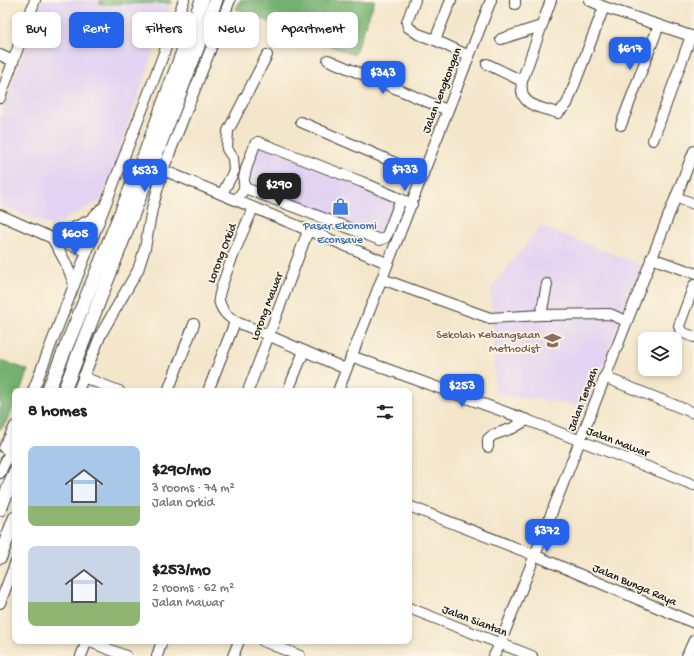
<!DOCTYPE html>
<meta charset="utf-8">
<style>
:root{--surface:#fff;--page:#f6f6f6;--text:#222;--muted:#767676;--accent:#2563eb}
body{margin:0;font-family:"Gochi Hand",sans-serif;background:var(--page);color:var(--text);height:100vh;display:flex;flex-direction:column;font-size:15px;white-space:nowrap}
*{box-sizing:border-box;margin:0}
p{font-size:13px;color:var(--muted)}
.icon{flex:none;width:22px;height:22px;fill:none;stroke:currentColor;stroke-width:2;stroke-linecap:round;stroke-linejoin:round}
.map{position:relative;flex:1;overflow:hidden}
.drawer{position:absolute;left:12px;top:388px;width:400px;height:256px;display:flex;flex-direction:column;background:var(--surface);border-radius:8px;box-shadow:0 2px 6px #0003}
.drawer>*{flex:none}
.guide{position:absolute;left:12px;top:12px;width:400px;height:36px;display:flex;gap:8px}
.buttons{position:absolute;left:638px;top:332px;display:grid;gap:8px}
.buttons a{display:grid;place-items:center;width:44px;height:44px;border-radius:8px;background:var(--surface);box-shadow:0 2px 6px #0003;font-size:20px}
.price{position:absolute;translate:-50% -34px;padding:0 9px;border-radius:8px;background:var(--accent);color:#fff;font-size:13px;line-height:26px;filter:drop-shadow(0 1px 2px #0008)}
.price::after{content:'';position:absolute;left:50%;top:24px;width:12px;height:9px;margin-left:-6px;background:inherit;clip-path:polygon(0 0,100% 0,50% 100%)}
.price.active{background:#222;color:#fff}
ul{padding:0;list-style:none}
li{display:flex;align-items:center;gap:12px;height:100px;padding:0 16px}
li span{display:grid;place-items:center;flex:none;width:112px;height:80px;border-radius:8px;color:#555}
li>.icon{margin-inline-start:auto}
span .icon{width:48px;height:48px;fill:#fffc;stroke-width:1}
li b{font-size:17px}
h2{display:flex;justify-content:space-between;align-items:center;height:48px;padding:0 16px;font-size:17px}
.pill{padding:0 14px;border-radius:8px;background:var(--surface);box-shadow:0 2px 6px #0003;font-size:14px;line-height:36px}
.pill.active{background:var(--accent);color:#fff}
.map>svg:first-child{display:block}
.built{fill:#e3d3f2}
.green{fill:#92ce82;stroke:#57754f}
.forest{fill:#75b170;stroke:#486646}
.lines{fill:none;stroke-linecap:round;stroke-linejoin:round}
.minor-casing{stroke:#3c3a36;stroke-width:12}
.major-casing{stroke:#3c3a36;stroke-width:15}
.minor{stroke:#fff;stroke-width:10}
.major{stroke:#fff;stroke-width:13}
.labels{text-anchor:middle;stroke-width:3.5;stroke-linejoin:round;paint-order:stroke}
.street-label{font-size:12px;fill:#1c1c1c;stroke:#fcf5e5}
.shop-label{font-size:12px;fill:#366cbe;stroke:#fcf5e5}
.education-label{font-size:12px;fill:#785e54;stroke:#fcf5e5;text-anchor:end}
</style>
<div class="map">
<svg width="694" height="656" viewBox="0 0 694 656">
<rect width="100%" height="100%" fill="#fcf5e5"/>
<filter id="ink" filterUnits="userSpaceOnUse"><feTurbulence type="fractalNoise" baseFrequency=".025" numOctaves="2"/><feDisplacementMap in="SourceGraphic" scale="8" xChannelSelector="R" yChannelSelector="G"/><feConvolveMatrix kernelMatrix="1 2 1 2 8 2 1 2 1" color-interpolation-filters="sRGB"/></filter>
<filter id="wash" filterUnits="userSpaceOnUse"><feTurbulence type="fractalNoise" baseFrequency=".012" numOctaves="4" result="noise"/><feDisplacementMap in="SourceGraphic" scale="16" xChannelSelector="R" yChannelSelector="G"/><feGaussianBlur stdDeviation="0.9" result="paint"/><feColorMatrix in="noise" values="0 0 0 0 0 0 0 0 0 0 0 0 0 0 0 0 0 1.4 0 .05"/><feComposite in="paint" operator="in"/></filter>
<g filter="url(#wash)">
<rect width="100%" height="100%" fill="#f4e6cb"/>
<!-- built -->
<g class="built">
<polygon points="43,0 172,0 101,200 52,226 0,205 0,118"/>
<polygon points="260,145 398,201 384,236 378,238 244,183"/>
<polygon points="541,226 641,265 587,406 495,394 491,288"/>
</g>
<!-- green -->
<polygon class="green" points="101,0 172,0 171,3 100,4"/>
<!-- forest -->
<g class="forest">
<polygon points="240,0 375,0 354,55 236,9"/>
<path d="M0,360l28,10 -8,21h-5c0,15 -5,28 -15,39z"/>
</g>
</g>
<g filter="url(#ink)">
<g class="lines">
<defs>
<g id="minor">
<polyline points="415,0 407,22 408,27 418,34 435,40 469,56"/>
<path d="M551,0l-29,81c-4,25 17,26 36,32l9,-9 37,-97"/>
<polyline points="589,0 604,7 694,37"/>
<polyline points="515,4 515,0"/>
<polyline points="501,39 541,26"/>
<polyline points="435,40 451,0"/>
<polyline points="0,55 13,61"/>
<polyline points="328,60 447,110"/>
<polyline points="487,64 522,81"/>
<polyline points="0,98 35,0"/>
<polyline points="301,122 423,175"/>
<polyline points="621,125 659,25"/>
<polyline points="653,140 691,36"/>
<polyline points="163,170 387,263"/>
<path d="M245,188c-5,-11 7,-33 10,-44l3,-2 104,40 50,22"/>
<polyline points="222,194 234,171 233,158 227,149 228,131 267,55"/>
<polyline points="676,197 694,204"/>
<polyline points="236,200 245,188 380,240 385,238 388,233 401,199"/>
<path d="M253,208c-6,14 -36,83 -34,92 3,15 17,23 30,27l97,42"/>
<polyline points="0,215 52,238 87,251"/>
<polyline points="651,258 694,273"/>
<polyline points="382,279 490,318 541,315 610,314 626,321"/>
<path d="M74,285c-5,-18 -13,-31 -22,-47l38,-18 11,-11"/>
<polyline points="694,285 679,326 681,332 694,337"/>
<polyline points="541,315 547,284"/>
<polyline points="351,356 527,420 694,485"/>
<polyline points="83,377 119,391"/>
<polyline points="604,377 694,413"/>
<path d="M33,391c50,-130 102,-260 151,-391"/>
<polyline points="78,391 101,334 138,270 145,248 152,209 163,170 230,0"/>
<polyline points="168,391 194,324"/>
<polyline points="208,391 235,322"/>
<polyline points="248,391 308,231"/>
<polyline points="288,391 304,351"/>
<path d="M338,391c52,-130 101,-261 153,-391"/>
<polyline points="488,447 488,439 493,435 513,428 527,420"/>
<polyline points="4,448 15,426"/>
<polyline points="0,473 15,441"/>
<polyline points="409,506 534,555 694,623"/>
<polyline points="0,603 15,564"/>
<polyline points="409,608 532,656"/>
<polyline points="88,641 126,656"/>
<polyline points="263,641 300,656"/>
<polyline points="81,656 87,641"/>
<polyline points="157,656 162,641"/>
<polyline points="233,656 239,641"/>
<polyline points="494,656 500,644 694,151"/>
<polyline points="687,656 694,640"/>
</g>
<g id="major">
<polyline points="48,391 145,154 202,0"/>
<polyline points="64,391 216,0"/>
<polyline points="0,509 15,472"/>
<polyline points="0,557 15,518"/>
</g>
</defs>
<!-- minor casing -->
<use href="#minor" class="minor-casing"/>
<!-- major casing -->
<use href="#major" class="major-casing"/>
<!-- minor -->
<use href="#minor" class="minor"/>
<!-- major -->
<use href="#major" class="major"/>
</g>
</g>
<!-- icons -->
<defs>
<symbol id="shop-bare" viewBox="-9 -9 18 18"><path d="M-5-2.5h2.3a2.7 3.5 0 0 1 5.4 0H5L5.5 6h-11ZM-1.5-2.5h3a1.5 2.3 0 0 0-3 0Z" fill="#3f7fe0" stroke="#fcf5e5" stroke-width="2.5" paint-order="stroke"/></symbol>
<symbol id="school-bare" viewBox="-9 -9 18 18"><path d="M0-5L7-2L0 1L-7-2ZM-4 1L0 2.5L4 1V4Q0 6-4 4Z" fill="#8d6e63" stroke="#fcf5e5" stroke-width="2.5" paint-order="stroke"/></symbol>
</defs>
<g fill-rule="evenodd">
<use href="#shop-bare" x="328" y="194" width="25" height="25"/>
<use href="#school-bare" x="540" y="328" width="25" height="25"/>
</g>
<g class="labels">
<!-- street labels -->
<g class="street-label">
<text transform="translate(441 90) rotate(-69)" y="4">Jalan Lengkongan</text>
<text transform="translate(221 253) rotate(-69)" y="4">Lorong Orkid</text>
<text transform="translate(266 306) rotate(-69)" y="4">Lorong Mawar</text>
<text transform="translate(582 399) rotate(-69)" y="4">Jalan Tengah</text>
<text transform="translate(618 441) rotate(21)" y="4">Jalan Mawar</text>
<text transform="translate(635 584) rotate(23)" y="4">Jalan Bunga Raya</text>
<text transform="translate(475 620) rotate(21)" y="4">Jalan Siantan</text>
</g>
<!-- shop labels -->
<g class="shop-label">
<text x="340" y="229">Pasar Ekonomi<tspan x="340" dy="14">Econsave</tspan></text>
</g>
<!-- education labels -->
<g class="education-label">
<text x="540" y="338">Sekolah Kebangsaan<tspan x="540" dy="14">Methodist</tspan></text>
</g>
</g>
</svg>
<div class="buttons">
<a><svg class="icon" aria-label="layers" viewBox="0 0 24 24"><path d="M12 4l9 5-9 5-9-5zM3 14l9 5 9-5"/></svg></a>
</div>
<b class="price" style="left:630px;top:71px">$617</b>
<b class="price" style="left:383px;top:95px">$343</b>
<b class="price" style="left:405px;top:192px">$733</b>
<b class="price" style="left:145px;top:193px">$533</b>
<b class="price active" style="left:279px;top:207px">$290</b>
<b class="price" style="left:75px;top:256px">$605</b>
<b class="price" style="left:462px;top:408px">$253</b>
<b class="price" style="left:547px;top:553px">$372</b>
<div class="guide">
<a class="pill">Buy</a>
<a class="pill active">Rent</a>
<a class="pill">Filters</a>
<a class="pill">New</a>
<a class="pill">Apartment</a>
</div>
<section class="drawer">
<h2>8 homes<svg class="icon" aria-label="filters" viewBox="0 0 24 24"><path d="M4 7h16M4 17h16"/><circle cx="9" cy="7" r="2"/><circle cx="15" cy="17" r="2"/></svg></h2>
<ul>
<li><span style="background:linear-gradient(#a9c7e8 75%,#8fb573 0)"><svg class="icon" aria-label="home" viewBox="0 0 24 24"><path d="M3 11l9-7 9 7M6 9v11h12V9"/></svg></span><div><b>$290/mo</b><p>3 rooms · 74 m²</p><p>Jalan Orkid</p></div></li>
<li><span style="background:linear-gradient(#c9d6e8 70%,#8fb573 0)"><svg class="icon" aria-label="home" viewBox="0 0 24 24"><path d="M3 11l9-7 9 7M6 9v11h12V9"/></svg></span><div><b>$253/mo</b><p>2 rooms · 62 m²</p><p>Jalan Mawar</p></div></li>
</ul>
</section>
</div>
